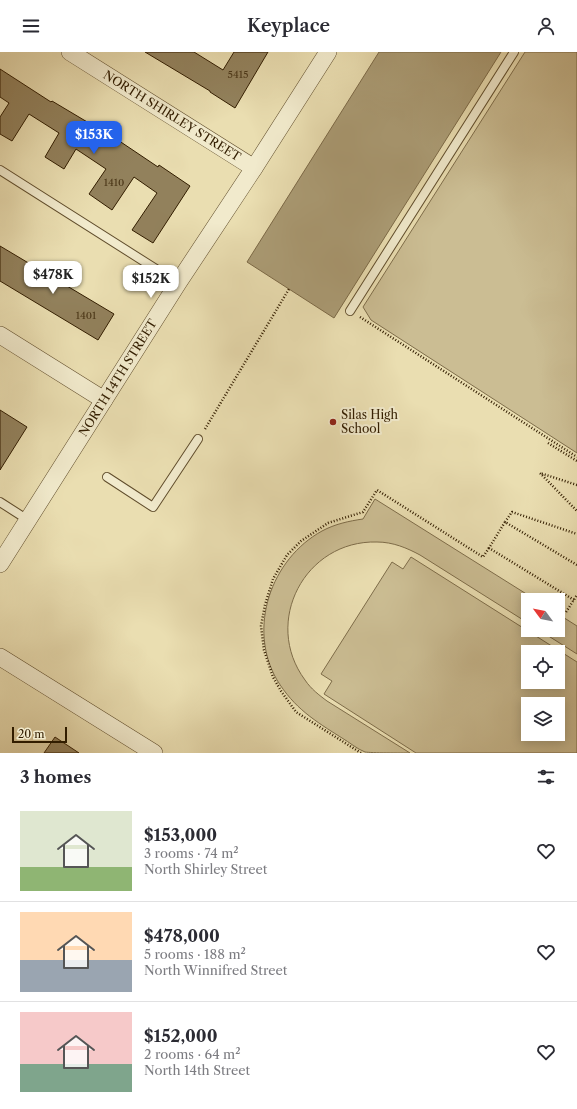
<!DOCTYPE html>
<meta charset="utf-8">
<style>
:root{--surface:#fff;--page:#f7f7f7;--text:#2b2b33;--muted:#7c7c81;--line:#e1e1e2;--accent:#2563eb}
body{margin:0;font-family:"Libre Caslon Text",serif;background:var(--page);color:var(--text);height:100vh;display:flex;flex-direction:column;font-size:15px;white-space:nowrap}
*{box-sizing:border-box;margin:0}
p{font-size:13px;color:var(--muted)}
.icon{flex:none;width:22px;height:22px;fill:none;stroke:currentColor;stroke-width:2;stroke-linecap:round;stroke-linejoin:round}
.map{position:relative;height:701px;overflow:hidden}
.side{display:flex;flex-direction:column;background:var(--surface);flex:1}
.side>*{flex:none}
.needle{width:26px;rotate:302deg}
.tools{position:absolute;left:521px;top:541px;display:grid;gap:8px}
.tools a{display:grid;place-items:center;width:44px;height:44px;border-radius:0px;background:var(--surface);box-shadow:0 2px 10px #0003;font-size:20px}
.scale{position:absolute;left:12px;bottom:10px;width:55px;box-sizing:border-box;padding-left:4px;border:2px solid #321d00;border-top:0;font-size:11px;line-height:14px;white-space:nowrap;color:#321d00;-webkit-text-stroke:3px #f1eacc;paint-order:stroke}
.price{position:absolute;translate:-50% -34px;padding:0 9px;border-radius:8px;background:#fff;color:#222;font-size:13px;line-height:26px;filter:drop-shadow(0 1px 2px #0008)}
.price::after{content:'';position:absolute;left:50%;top:24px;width:12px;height:9px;margin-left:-6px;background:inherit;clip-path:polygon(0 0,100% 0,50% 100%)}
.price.on{background:var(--accent);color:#fff}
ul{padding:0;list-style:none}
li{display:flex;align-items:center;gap:12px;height:100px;padding:0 20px}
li+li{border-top:1px solid var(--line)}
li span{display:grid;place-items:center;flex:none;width:112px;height:80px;border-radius:0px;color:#555}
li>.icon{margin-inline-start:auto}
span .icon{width:48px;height:48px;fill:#fffc;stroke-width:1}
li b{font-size:17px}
h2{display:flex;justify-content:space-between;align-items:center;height:48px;padding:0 20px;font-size:17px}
header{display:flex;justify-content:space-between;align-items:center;height:52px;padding:0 20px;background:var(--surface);font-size:18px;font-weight:600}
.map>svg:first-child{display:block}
.green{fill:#cbbd93;stroke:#7e6d4a;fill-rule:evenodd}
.water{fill:#ab9c75;stroke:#7b6946}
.building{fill:#92815c;stroke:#321d00}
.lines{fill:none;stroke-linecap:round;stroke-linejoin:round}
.lane-casing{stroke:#604d2c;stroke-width:10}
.street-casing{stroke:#604d2c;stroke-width:18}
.path{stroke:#321d00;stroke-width:2.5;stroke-dasharray:1 2;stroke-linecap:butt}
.lane{stroke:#f1eacc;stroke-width:8}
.street{stroke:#f1eacc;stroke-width:17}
.poi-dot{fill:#8f2418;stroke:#f1eacc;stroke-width:1.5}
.labels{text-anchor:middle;stroke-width:4;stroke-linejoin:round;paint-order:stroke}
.number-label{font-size:10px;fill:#4a3617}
.street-label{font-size:12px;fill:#321d00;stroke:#f1eacc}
.poi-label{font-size:12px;fill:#321d00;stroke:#f1eacc;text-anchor:start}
</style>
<header><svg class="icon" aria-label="menu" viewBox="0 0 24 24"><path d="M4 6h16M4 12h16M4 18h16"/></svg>Keyplace<svg class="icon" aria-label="person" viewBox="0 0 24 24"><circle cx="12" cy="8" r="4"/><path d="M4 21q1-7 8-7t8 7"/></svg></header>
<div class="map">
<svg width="577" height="701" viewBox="0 0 577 701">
<rect width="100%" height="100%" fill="#eadeb1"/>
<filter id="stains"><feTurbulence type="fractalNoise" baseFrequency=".005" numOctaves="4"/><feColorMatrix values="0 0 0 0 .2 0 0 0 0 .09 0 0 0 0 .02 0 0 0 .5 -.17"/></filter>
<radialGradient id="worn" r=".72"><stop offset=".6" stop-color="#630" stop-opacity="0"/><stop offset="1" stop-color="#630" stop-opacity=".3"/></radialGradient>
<!-- green -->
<g class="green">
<polygon points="525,0 577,0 577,401 371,268 363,255"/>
<path d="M375,447l161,101h-8v23l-108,-68c-13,-7 -27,-13 -43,-13 -72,-2 -115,80 -72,138 6,9 14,15 22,21l83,52c-8,0 -39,0 -45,-1 -8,-3 -16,-10 -23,-14 -27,-17 -48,-30 -65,-58 -30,-52 -6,-121 45,-149 13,-7 27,-10 41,-12z"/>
<path d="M411,505l166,105v91h-161l-92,-59 8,-13 -11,-7 71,-112 11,7zM528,600h30v30h-30zM528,652h30v30h-30z"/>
<polygon points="558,562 577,574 577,602 539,578 558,578"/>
</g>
<!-- water -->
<polygon class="water" points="379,0 501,0 334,266 247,210"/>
<!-- building -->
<g class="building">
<polygon points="145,0 194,0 223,18 234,0 268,0 235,56 210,40 210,39"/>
<polygon points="0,17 51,50 52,49 99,77 100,76 158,115 159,113 190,134 153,191 132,178 157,141 134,125 112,158 89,142 106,117 76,97 64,117 45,105 59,81 29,62 12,89 0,82 0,65 9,51 0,45"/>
<polygon points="0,194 114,262 98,288 0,229"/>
<polygon points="0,358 27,375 0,418"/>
<polygon points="55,685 79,701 44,701"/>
</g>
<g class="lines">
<defs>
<g id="lane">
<polyline points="0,118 178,231"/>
<polyline points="350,259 514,0"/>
<polyline points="107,425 153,455 198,387"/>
<polyline points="0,450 28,468"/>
</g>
<g id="street">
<polyline points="70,0 254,116"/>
<polyline points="0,283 104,348"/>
<polyline points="0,512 178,231 254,116 328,0"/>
<polyline points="0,605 154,701"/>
</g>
</defs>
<!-- lane casing -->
<use href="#lane" class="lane-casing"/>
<!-- street casing -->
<use href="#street" class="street-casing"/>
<!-- path -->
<g class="path">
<polyline points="360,265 577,405"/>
<polyline points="205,377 289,237"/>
<polyline points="548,391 577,409"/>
<polyline points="577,433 540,421 577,459"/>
<polyline points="505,470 512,460 577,482"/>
<polyline points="574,548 489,496 505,470 577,513"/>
<polyline points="566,560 577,543"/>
<polyline points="361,701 296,660 281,639 273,625 264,598 261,574 265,553 273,527 287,503 301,489 328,471 363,460 377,438 483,505 489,496"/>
</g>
<!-- lane -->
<use href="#lane" class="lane"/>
<!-- street -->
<use href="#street" class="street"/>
</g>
<!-- markers -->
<circle class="poi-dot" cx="333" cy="370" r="4"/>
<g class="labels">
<!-- number labels -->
<g class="number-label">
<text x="238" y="26">5415</text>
<text x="114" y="134">1410</text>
<text x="86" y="267">1401</text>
</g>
<!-- street labels -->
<g class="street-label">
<text transform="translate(172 64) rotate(32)" y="4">NORTH SHIRLEY STREET</text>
<text transform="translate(118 326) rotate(-58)" y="4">NORTH 14TH STREET</text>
</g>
<!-- poi labels -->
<g class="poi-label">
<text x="341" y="367">Silas High<tspan x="341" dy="14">School</tspan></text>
</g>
</g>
<rect width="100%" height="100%" filter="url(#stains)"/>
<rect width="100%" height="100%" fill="url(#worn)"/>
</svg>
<div class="tools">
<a><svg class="needle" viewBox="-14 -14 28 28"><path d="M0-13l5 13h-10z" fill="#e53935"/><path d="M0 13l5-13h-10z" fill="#7c7c81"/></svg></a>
<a><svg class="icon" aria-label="locate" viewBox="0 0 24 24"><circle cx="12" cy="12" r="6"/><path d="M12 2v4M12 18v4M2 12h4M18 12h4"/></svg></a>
<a><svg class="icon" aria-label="layers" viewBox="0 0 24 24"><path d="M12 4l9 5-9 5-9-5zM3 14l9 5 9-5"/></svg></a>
</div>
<div class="scale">20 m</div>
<b class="price on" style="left:94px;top:103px">$153K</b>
<b class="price" style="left:53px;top:243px">$478K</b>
<b class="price" style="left:151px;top:247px">$152K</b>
</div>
<section class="side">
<h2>3 homes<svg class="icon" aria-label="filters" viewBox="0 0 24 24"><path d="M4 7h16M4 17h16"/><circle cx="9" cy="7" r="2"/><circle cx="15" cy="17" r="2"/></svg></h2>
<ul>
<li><span style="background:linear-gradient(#dfe7d0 70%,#8fb573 0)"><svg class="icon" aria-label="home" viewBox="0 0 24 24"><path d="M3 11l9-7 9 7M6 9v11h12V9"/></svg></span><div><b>$153,000</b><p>3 rooms · 74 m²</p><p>North Shirley Street</p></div><svg class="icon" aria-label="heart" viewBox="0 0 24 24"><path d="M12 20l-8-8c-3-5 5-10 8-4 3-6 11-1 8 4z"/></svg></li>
<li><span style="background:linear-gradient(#ffd9b3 60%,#9aa5b1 0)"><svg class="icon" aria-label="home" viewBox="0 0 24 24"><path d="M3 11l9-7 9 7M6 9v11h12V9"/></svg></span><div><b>$478,000</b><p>5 rooms · 188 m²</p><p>North Winnifred Street</p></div><svg class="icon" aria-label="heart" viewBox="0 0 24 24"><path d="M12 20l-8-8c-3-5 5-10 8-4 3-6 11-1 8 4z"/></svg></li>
<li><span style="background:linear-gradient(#f6c9c9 65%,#7fa58c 0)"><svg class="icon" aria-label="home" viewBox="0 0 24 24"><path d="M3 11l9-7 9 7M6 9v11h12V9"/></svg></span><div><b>$152,000</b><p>2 rooms · 64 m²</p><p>North 14th Street</p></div><svg class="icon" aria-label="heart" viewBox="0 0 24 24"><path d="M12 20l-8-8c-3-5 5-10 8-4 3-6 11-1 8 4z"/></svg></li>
</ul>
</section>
